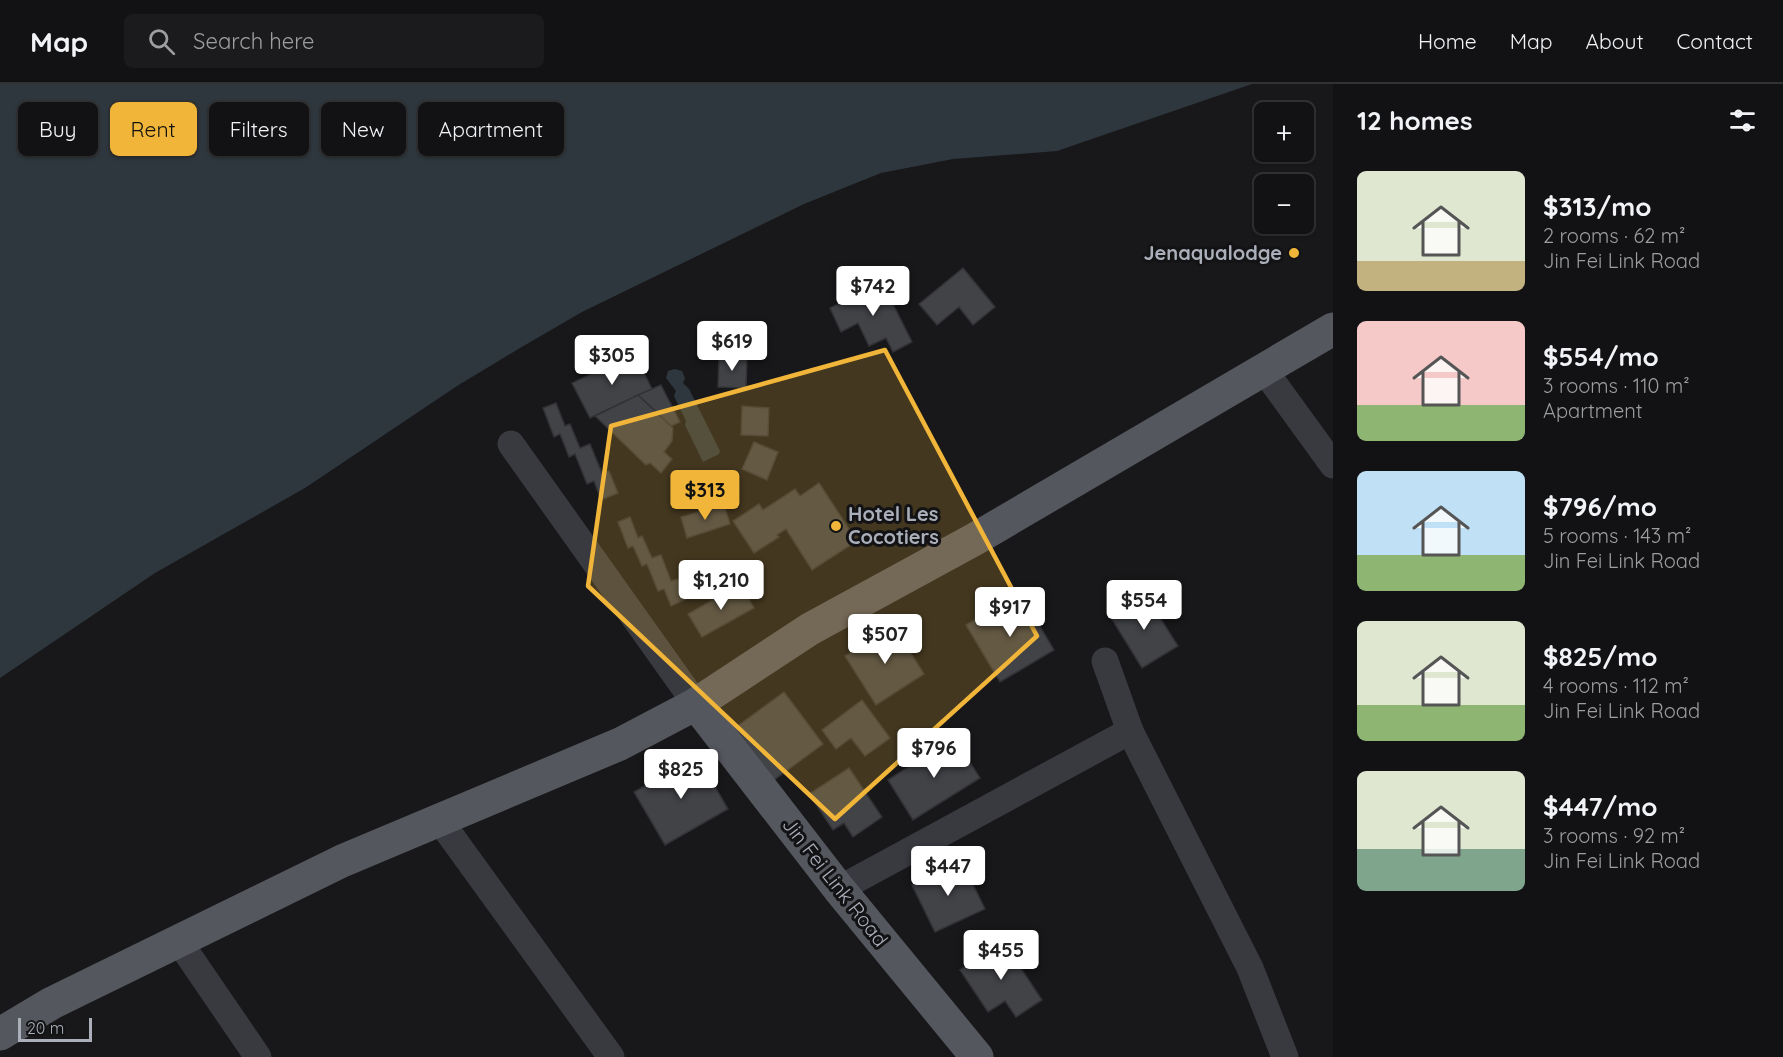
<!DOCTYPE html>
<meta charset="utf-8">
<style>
:root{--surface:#121214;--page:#1b1b1d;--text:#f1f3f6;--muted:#9c9ea0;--line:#313234;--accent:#f1b639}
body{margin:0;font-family:Quicksand,sans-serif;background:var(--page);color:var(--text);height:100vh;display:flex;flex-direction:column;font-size:22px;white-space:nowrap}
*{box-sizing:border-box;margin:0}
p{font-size:20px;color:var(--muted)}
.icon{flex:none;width:33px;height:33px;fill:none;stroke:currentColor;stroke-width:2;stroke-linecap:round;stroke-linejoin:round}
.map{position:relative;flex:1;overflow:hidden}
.details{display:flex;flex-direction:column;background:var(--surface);width:450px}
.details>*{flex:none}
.top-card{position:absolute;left:18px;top:18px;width:570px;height:54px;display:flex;gap:12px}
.buttons{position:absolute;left:1254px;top:18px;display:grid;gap:12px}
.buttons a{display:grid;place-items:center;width:60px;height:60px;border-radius:9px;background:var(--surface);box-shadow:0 2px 4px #0004,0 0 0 2px var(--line);font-size:30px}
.scale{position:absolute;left:18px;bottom:15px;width:74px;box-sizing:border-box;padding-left:6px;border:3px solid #abafba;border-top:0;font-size:16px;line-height:21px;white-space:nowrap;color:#abafba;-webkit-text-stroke:4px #131315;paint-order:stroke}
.price{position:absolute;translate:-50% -51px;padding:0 14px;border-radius:6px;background:#fff;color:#222;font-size:20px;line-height:39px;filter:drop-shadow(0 2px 3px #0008)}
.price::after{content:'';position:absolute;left:50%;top:36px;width:18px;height:14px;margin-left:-9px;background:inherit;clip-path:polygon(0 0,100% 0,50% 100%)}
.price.active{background:var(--accent);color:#111}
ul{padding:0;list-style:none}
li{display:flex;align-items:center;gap:18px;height:150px;padding:0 24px}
li span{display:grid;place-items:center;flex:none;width:168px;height:120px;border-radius:9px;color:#555}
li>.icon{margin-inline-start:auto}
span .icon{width:72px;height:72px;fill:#fffc;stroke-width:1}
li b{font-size:26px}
h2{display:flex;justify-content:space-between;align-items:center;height:72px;padding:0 24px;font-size:26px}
.pill{padding:0 21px;border-radius:9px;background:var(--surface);box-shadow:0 2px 4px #0004,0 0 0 2px var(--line);font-size:21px;line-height:54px}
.pill.active{background:var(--accent);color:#111}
header{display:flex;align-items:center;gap:36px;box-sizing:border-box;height:84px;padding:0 30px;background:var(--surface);border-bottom:2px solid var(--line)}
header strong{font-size:28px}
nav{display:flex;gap:33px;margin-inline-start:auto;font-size:21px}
.search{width:420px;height:54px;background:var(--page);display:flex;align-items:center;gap:15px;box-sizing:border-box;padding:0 21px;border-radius:9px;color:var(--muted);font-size:22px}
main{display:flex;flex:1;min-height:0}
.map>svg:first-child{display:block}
.water{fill:#2e373e}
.building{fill:#424347;stroke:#323236;stroke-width:1.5}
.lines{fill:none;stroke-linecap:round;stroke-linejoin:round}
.minor{stroke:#393a3f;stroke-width:27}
.major{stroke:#55575e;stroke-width:33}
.marked{fill:#f1b639;fill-opacity:0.2;stroke:#f1b639;stroke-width:4.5;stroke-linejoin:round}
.poi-dot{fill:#f1b639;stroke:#131315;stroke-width:2}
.labels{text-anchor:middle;stroke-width:6;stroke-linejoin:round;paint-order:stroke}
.poi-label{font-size:20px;font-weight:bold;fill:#abafba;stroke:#131315;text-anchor:end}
.street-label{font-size:20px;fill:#abafba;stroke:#131315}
</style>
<header>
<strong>Map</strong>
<div class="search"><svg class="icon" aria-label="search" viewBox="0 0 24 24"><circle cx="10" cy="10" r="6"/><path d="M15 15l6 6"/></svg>Search here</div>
<nav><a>Home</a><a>Map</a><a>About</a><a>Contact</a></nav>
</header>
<main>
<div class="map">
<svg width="1333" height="973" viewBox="0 0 1333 973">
<rect width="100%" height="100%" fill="#18181a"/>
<!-- water -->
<g class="water">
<polygon points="0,0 1252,0 1057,67 953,75 881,89 804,120 582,228 520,264 457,302 305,404 155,489 0,594"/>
<polygon points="675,285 682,287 685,294 683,299 689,305 720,367 719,370 703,378 685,341 686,337 674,312 676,307 666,294 668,287"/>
</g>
<!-- building -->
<g class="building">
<polygon points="963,184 995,223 973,241 959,223 937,241 919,220"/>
<polygon points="882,198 912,258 893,268 886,254 869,262 858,239 841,248 830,224"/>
<polygon points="704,237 733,238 732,267 703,265"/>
<polygon points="634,269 652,305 590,334 572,299"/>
<polygon points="719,272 747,273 746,304 718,303"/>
<polygon points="661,301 680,338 671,342 638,311"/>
<polygon points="638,311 673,344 672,357 664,368 672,375 661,389 650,379 646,381 595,332"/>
<polygon points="556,319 565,342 570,340 580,364 590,360 602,389 609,387 618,409 601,416 594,397 587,400 575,370 569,373 560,350 554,353 543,324"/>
<polygon points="742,322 769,324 768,352 741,351"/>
<polygon points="754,358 778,368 767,396 742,385"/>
<polygon points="819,399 857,457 812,486 786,445 777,451 779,453 754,469 733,437 759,420 763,426 795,405 800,412"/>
<polygon points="724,420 730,440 687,454 681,433"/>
<polygon points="630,433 638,454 642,452 652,474 661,471 671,497 678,495 686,515 671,522 664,505 658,507 647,480 642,482 633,462 628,464 618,438"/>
<polygon points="740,500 754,524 702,553 688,530"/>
<polygon points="1020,509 1054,566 1000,598 966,541"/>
<polygon points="1145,510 1178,562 1142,584 1110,532"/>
<polygon points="894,542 924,590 876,621 845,572"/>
<polygon points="784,608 823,660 774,696 735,644"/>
<polygon points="862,616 890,654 865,672 851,654 836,665 822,646"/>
<polygon points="954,653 980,694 913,736 888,696"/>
<polygon points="697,672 728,725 665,761 634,708"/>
<polygon points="849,684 882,733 853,753 844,739 833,746 809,710"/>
<polygon points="962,778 985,825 935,848 912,801"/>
<polygon points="1003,857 1042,916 1016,933 1005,917 988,928 960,886"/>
</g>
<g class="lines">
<!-- minor -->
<g class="minor">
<polyline points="1264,286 1333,381"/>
<polyline points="511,360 696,620"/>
<polyline points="1105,577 1130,647 1250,884 1285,973"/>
<polyline points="438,734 611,973"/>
<polyline points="839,805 1130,647"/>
<polyline points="178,856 258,973"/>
</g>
<!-- major -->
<g class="major">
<polyline points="696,620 839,805 977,973"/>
<polyline points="0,950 52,919 342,777 620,660 696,620 810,545 975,455 1333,245"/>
</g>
</g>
<!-- marked area -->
<path class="marked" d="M885,266l152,286 -202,183 -247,-233 23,-160z"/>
<!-- markers -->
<g class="poi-dot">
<circle cx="1294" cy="169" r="6"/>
<circle cx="836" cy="442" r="6"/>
</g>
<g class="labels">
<!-- poi labels -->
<g class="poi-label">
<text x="1282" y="176">Jenaqualodge</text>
<text x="848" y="437" text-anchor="start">Hotel Les<tspan x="848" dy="23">Cocotiers</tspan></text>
</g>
<!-- street labels -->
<g class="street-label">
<text transform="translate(835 798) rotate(52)" y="7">Jin Fei Link Road</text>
</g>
</g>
</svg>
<div class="buttons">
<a>+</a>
<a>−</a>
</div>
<div class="scale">20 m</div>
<b class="price" style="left:873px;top:233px">$742</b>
<b class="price" style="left:732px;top:288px">$619</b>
<b class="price" style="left:612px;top:302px">$305</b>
<b class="price active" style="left:705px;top:437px">$313</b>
<b class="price" style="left:721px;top:527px">$1,210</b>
<b class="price" style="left:1144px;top:547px">$554</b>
<b class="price" style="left:1010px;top:554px">$917</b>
<b class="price" style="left:885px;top:581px">$507</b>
<b class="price" style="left:934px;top:695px">$796</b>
<b class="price" style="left:681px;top:716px">$825</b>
<b class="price" style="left:948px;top:813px">$447</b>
<b class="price" style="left:1001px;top:897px">$455</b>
<div class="top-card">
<a class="pill">Buy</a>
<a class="pill active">Rent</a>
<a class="pill">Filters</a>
<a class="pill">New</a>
<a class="pill">Apartment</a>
</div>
</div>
<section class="details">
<h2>12 homes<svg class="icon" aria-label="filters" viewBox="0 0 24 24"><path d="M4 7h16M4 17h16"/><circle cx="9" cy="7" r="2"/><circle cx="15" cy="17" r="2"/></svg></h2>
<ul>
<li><span style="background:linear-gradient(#dfe7d0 75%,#c2b280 0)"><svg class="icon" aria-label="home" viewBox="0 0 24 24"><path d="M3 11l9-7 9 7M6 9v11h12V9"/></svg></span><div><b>$313/mo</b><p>2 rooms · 62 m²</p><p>Jin Fei Link Road</p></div></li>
<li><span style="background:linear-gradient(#f6c9c9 70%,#8fb573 0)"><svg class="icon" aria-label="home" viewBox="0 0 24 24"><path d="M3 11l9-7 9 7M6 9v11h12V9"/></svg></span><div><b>$554/mo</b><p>3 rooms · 110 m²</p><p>Apartment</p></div></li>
<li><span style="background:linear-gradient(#bfe0f5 70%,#8fb573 0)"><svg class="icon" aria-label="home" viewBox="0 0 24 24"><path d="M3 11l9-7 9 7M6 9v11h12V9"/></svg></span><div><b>$796/mo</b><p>5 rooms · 143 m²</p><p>Jin Fei Link Road</p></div></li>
<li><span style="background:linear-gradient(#dfe7d0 70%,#8fb573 0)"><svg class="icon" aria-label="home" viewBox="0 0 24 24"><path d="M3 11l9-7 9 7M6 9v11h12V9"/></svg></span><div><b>$825/mo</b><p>4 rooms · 112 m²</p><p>Jin Fei Link Road</p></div></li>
<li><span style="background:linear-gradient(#dfe7d0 65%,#7fa58c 0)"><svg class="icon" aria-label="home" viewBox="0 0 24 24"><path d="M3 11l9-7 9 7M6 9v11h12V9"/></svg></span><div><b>$447/mo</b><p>3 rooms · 92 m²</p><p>Jin Fei Link Road</p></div></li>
</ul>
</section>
</main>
